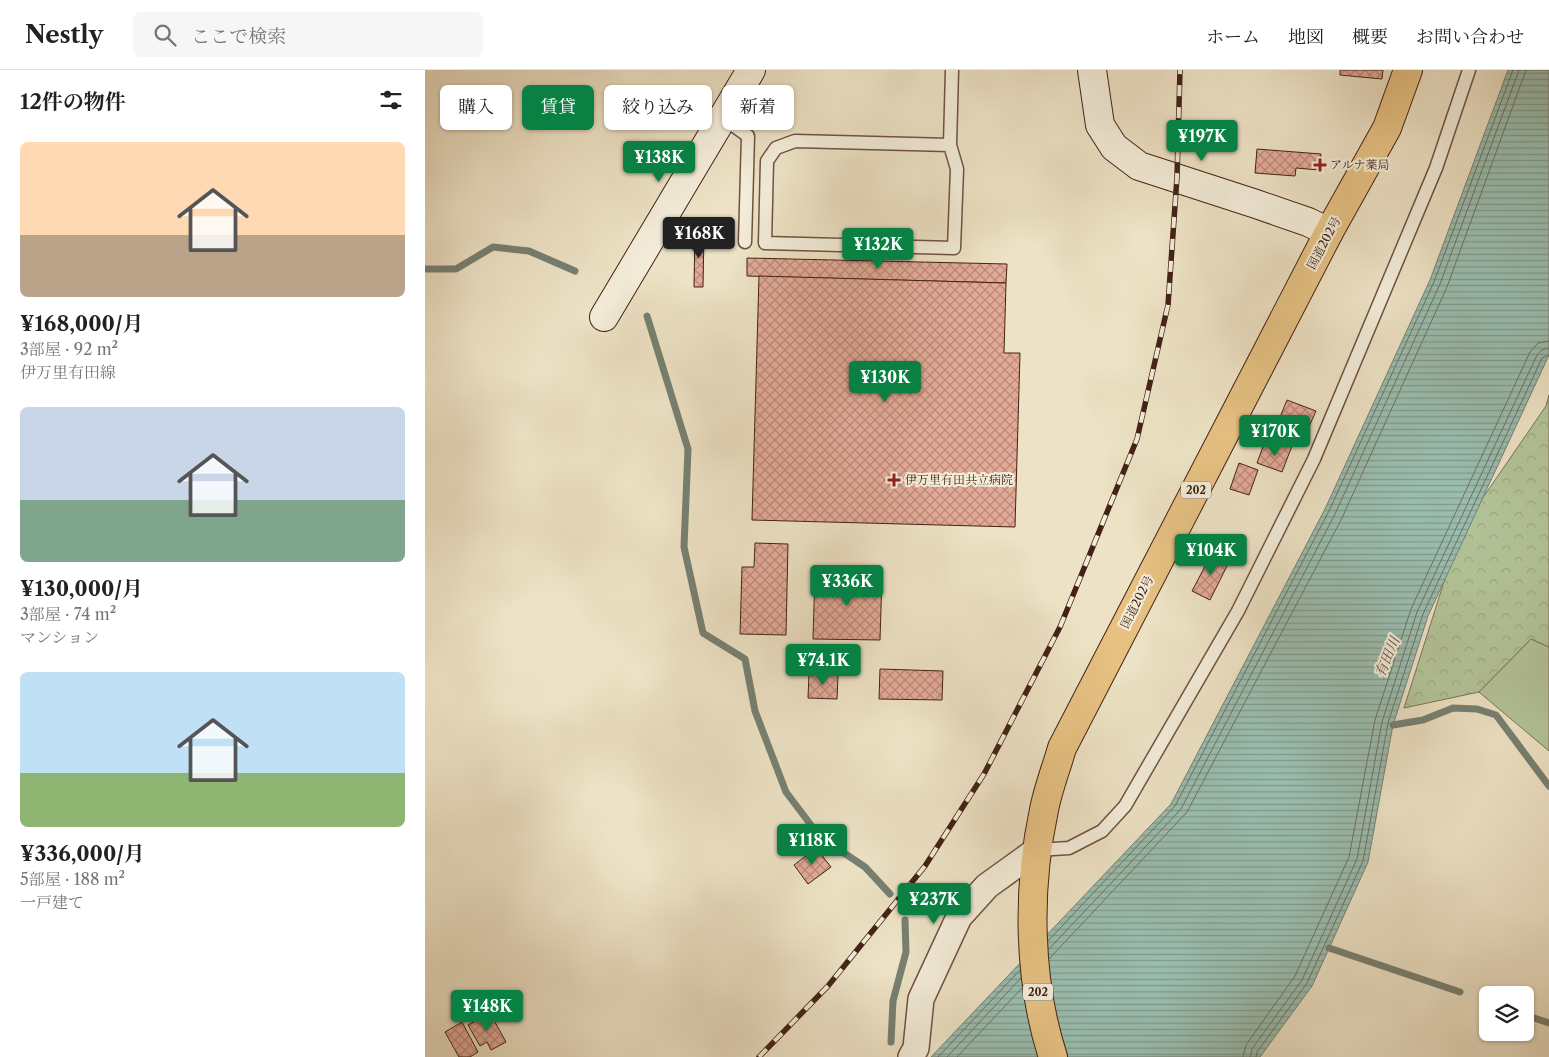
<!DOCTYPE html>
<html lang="ja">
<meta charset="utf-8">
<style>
:root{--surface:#fff;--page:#f6f6f6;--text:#222;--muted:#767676;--line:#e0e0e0;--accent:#0b8043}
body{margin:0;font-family:"Libre Caslon Text","Noto Serif JP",serif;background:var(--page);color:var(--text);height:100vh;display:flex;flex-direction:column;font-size:19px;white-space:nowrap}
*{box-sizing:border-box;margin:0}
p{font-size:16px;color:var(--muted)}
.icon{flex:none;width:28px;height:28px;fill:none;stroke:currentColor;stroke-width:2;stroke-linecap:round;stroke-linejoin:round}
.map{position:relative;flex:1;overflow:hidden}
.details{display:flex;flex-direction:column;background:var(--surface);width:425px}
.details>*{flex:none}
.hud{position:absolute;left:15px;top:15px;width:475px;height:45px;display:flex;gap:10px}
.tools{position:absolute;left:1054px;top:916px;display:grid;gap:10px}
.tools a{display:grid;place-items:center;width:55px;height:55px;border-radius:8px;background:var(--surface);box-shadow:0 1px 4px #0004;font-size:25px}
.price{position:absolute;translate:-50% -42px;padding:0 11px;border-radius:5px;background:var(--accent);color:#fff;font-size:16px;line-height:32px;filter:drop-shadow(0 1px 2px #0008)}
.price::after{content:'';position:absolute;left:50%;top:30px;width:15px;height:11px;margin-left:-8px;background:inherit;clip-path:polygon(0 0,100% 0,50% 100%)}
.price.active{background:#222;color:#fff}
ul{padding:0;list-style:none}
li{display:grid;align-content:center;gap:10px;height:265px;padding:0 20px}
li span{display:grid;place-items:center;height:155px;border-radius:8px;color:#555}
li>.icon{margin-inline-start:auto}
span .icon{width:90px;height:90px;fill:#fffc;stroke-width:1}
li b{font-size:21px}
h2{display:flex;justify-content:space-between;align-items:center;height:60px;padding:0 20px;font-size:21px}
.tag{padding:0 18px;border-radius:8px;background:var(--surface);box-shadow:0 1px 4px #0004;font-size:18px;line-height:45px}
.tag.active{background:var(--accent);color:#fff}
header{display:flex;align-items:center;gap:30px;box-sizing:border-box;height:70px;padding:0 25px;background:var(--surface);border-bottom:1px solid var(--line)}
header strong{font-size:24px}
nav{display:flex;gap:28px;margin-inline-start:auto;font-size:18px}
.search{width:350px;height:45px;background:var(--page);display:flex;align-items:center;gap:12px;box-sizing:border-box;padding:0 18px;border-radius:8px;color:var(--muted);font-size:19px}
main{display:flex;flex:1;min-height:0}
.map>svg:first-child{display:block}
.grass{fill:#b3c498;stroke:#7b7356}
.forest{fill:url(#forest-crowns);stroke:#7b7356}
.water{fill:url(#water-rules);stroke:#778072}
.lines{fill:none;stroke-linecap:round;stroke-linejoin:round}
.shore{stroke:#6e7062;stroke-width:1}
.stream{stroke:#778072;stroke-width:7}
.building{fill:url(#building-cross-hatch);stroke:#432215}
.lane-casing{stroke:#6e5241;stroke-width:15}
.street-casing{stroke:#6e5241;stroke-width:28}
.secondary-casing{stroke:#432215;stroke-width:30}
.highway-casing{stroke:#432215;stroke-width:30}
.lane{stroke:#f3ecd9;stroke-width:12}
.street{stroke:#f3ecd9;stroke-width:25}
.secondary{stroke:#f3ecd9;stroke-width:28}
.highway{stroke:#e6c182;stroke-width:28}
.rail-casing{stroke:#432215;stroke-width:5.5}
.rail{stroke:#f3ecd9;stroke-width:4;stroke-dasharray:11;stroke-linecap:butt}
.poi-dot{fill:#8f2418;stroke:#f3ecd9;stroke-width:2}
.labels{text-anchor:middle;stroke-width:4.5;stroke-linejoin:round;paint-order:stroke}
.shield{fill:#f3ecd9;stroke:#785f50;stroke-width:1}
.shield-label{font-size:11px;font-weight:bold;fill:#432215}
.poi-label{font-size:12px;fill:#432215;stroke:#f3ecd9;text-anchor:start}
.street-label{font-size:12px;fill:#432215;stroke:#f3ecd9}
.water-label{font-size:14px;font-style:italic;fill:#5d5144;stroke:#f3ecd9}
</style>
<header>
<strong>Nestly</strong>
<div class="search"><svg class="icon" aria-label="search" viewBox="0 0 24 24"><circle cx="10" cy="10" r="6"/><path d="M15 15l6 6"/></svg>ここで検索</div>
<nav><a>ホーム</a><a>地図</a><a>概要</a><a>お問い合わせ</a></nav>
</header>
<main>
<section class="details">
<h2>12件の物件<svg class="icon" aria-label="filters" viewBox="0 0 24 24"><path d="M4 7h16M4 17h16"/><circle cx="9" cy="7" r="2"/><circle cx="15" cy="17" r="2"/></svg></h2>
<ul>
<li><span style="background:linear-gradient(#ffd9b3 60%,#b9a48a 0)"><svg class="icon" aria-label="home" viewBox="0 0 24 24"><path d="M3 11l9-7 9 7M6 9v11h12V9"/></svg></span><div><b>¥168,000/月</b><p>3部屋 · 92 m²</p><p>伊万里有田線</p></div></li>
<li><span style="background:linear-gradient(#c9d6e8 60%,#7fa58c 0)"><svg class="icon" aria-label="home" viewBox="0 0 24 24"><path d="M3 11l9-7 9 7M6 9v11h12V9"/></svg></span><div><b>¥130,000/月</b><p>3部屋 · 74 m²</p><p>マンション</p></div></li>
<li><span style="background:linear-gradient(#bfe0f5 65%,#8fb573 0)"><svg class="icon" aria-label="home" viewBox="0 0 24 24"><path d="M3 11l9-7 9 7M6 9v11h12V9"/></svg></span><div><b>¥336,000/月</b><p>5部屋 · 188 m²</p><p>一戸建て</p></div></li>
</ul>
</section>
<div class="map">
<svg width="1124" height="987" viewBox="0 0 1124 987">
<defs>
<pattern id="forest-crowns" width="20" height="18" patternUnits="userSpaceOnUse" patternTransform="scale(1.25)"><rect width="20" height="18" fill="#b3c498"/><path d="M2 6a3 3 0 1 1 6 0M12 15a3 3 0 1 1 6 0" fill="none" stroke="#9ba882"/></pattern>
<pattern id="water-rules" width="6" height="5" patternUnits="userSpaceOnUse" patternTransform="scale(1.25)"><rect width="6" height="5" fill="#9abeb0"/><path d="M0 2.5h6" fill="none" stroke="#7f9a8e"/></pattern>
<pattern id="building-cross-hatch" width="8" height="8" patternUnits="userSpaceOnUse" patternTransform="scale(1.25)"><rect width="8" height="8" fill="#e4aa97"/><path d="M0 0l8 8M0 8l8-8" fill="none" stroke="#ba8a7a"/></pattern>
</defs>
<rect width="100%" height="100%" fill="#ede2c5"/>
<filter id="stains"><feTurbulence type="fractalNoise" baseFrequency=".004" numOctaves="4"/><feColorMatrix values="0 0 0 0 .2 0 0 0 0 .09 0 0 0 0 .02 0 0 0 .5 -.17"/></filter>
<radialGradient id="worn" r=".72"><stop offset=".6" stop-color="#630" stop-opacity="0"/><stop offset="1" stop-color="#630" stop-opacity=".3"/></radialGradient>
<!-- grass -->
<polygon class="grass" points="1106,569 1124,577 1124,681 1054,622"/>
<!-- forest -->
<polygon class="forest" points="1124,325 1124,577 1106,569 1054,622 979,638 1035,461 1121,336"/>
<!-- water -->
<polygon class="water" points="1083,0 1124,0 1124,285 1003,546 968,655 943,792 887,916 835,987 506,987 746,734 900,439 1005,210"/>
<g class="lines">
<!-- shore -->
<g class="shore">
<polyline points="623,871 750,736 904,441 1009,212 1088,0"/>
<polyline points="624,879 756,739 910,444 1015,214 1094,0"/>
<polyline points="624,889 762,742 917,448 1022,217 1101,0"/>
<polyline points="513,987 595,900"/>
<polyline points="522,987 596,908"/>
<polyline points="532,987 597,918"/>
<polyline points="818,987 821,975 870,906 924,787 950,650 986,539 1105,282 1113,273 1124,271"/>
<polyline points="825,987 827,979 877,910 932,789 957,652 992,542 1112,285 1117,280 1124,278"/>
<polyline points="831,987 832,982 882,913 938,791 963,653 998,544 1117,288 1124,285"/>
</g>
<!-- stream -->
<g class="stream">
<polyline points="0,199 31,199 68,177 104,181 150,201"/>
<polyline points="222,246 263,379 259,477 278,563 320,589 330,641 361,722 395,767 440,797 465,824"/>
<polyline points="968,655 998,650 1028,638 1052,639 1071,645 1124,716"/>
<polyline points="904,878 1035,922"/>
<polyline points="1100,945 1124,953"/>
<polyline points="466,972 468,931 481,882 480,850"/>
</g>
</g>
<!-- building -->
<g class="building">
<polygon points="915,0 958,0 957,9 915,5"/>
<polygon points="832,79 896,84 894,100 871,98 870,106 830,103"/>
<polygon points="270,160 279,160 278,217 269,217"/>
<polygon points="322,188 582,194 581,213 322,206"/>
<polygon points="334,206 581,213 579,283 595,283 590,457 327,450"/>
<polygon points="862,330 891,341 879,368 866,362 864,368 849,362"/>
<polygon points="856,372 867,376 857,402 832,393 839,374 853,379"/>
<polygon points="814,393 833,400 824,425 805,419"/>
<polygon points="330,473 363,474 361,565 315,564 317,497 329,497"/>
<polygon points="788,481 805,490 785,530 767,521"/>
<polygon points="390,503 457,505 455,570 388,569"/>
<polygon points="455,599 518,601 517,630 454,629"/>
<polygon points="384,604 413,605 412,629 383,628"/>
<polygon points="391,778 406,797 383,814 369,795"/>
<polygon points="65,943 81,972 66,980 62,972 55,976 43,955"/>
<polygon points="37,952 53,982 45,987 34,987 20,962"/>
</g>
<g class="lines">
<defs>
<g id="lane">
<polyline points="298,48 323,66 320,172"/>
<polyline points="525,75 370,71 351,78 342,91 340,173 529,178 532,99 525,75 527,0"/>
<polyline points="612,780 644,778 677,761 700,736 813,541 889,389 1011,98 1044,0"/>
</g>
<polyline id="street" points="486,987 491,978 496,929 534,847 562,816 612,780"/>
<g id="secondary">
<polyline points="667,0 675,55 689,77 714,96 831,134 883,152 904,162"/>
<polyline points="179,247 326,0"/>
</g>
<path id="highway" d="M628,987c-25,-77 -26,-168 -9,-247 4,-21 12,-41 18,-62l267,-516 58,-104 21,-58"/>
</defs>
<!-- lane casing -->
<use href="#lane" class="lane-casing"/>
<!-- street casing -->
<use href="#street" class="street-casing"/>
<!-- secondary casing -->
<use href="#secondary" class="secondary-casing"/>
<!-- highway casing -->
<use href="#highway" class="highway-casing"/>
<!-- lane -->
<use href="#lane" class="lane"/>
<!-- street -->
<use href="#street" class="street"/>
<!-- secondary -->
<use href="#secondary" class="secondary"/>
<!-- highway -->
<use href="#highway" class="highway"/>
<defs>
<polyline id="rail" points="334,987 403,916 500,796 559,704 635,557 712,369 743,235 752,107 755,0"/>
</defs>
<!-- rail casing -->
<use href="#rail" class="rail-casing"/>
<!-- rail -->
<use href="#rail" class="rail"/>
</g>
<!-- markers -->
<g class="poi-dot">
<path d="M892.5 87.5h5v5h5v5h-5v5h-5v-5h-5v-5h5z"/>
<path d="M466.5 402.5h5v5h5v5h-5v5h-5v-5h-5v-5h5z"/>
</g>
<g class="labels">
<!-- shield labels -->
<g class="shield">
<rect x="756" y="411.5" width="30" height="17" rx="4"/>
<rect x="598" y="913.5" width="30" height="17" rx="4"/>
</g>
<g class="shield-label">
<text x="771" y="424">202</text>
<text x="613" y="926">202</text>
</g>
<!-- poi labels -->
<g class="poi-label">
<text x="905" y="99">アルナ薬局</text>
<text x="480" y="414">伊万里有田共立病院</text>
</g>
<!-- street labels -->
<g class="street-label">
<text transform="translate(899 173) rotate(-62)" y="4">国道202号</text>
<text transform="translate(712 532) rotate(-63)" y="4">国道202号</text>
</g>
<!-- water labels -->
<g class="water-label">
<text transform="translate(962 587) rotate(-67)" y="5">有田川</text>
</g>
</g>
<rect width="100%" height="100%" filter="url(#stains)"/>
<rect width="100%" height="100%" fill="url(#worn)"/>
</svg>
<div class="tools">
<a><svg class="icon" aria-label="layers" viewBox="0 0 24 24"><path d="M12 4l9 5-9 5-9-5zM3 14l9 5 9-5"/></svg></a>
</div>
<b class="price" style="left:777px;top:92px">¥197K</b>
<b class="price" style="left:234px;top:113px">¥138K</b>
<b class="price active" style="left:274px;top:189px">¥168K</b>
<b class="price" style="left:453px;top:200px">¥132K</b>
<b class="price" style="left:460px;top:333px">¥130K</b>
<b class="price" style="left:850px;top:387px">¥170K</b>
<b class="price" style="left:786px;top:506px">¥104K</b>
<b class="price" style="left:422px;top:537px">¥336K</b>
<b class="price" style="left:398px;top:616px">¥74.1K</b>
<b class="price" style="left:387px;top:796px">¥118K</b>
<b class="price" style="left:509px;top:855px">¥237K</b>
<b class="price" style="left:62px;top:962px">¥148K</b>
<div class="hud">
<a class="tag">購入</a>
<a class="tag active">賃貸</a>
<a class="tag">絞り込み</a>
<a class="tag">新着</a>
</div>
</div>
</main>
